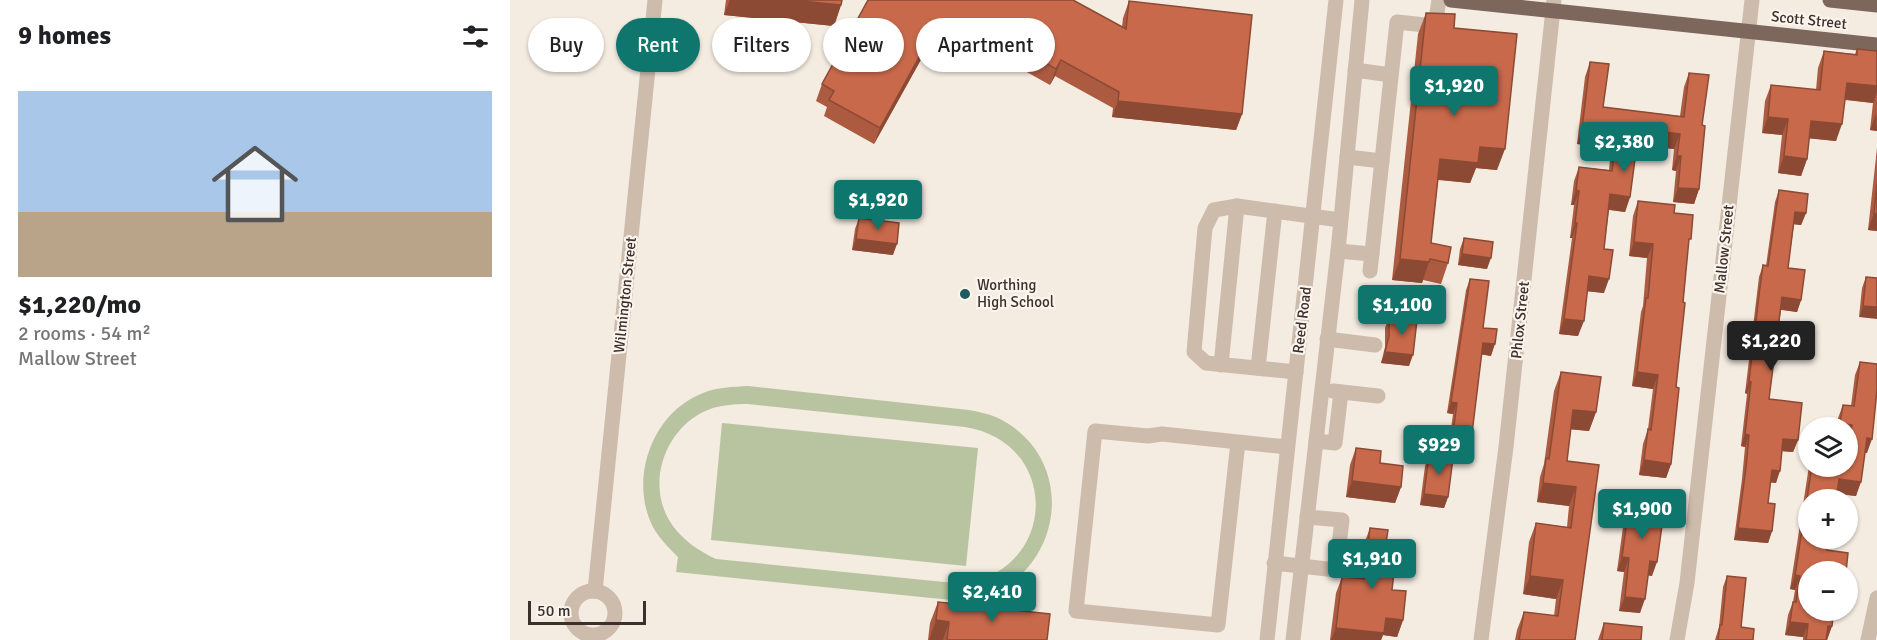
<!DOCTYPE html>
<meta charset="utf-8">
<style>
:root{--surface:#fff;--page:#f6f6f6;--text:#202124;--muted:#757577;--line:#e0e0e0;--accent:#0f766e}
body{margin:0;font-family:Signika,sans-serif;background:var(--page);color:var(--text);height:100vh;display:flex;flex-direction:column;font-size:22px;white-space:nowrap}
*{box-sizing:border-box;margin:0}
p{font-size:20px;color:var(--muted)}
.icon{flex:none;width:33px;height:33px;fill:none;stroke:currentColor;stroke-width:2;stroke-linecap:round;stroke-linejoin:round}
.map{position:relative;flex:1;overflow:hidden}
.panel{display:flex;flex-direction:column;background:var(--surface);width:510px}
.panel>*{flex:none}
.hud{position:absolute;left:18px;top:18px;width:570px;height:54px;display:flex;gap:12px}
.controls{position:absolute;left:1288px;top:417px;display:grid;gap:12px}
.controls a{display:grid;place-items:center;width:60px;height:60px;border-radius:50%;background:var(--surface);box-shadow:0 2px 4px #0004;font-size:30px}
.scale{position:absolute;left:18px;bottom:15px;width:118px;box-sizing:border-box;padding-left:6px;border:3px solid #3b302b;border-top:0;font-size:16px;line-height:21px;white-space:nowrap;color:#3b302b;-webkit-text-stroke:4px #fbf5ee;paint-order:stroke}
.price{position:absolute;translate:-50% -51px;padding:0 14px;border-radius:6px;background:var(--accent);color:#fff;font-size:20px;line-height:39px;filter:drop-shadow(0 2px 3px #0008)}
.price::after{content:'';position:absolute;left:50%;top:36px;width:18px;height:14px;margin-left:-9px;background:inherit;clip-path:polygon(0 0,100% 0,50% 100%)}
.price.selected{background:#222;color:#fff}
ul{padding:0;list-style:none}
li{display:grid;align-content:center;gap:12px;height:318px;padding:0 18px}
li+li{border-top:2px solid var(--line)}
li span{display:grid;place-items:center;height:186px;border-radius:0px;color:#555}
li>.icon{margin-inline-start:auto}
span .icon{width:108px;height:108px;fill:#fffc;stroke-width:1}
li b{font-size:26px}
h2{display:flex;justify-content:space-between;align-items:center;height:72px;padding:0 18px;font-size:26px}
.pill{padding:0 21px;border-radius:27px;background:var(--surface);box-shadow:0 2px 4px #0004;font-size:21px;line-height:54px}
.pill.selected{background:var(--accent);color:#fff}
main{display:flex;flex:1;min-height:0}
.map>svg:first-child{display:block}
.pitch{fill:#b8c4a0;fill-rule:evenodd}
.lines{fill:none;stroke-linecap:round;stroke-linejoin:round}
.minor{stroke:#cdbbac;stroke-width:15}
.major{stroke:#7d675c;stroke-width:15}
.wall{fill:#ac5a40}
.shaded-wall{fill:#8c4a34}
.building{fill:#c8694b;stroke:#8c4a34;stroke-width:1.5}
.poi-dot{fill:#1f5a5e;stroke:#fbf5ee;stroke-width:2}
.labels{text-anchor:middle;stroke-width:4.5;stroke-linejoin:round;paint-order:stroke}
.street-label{font-size:15px;fill:#3b302b;stroke:#fbf5ee}
.poi-label{font-size:15px;fill:#3b302b;stroke:#fbf5ee;text-anchor:start}
</style>
<main>
<section class="panel">
<h2>9 homes<svg class="icon" aria-label="filters" viewBox="0 0 24 24"><path d="M4 7h16M4 17h16"/><circle cx="9" cy="7" r="2"/><circle cx="15" cy="17" r="2"/></svg></h2>
<ul>
<li><span style="background:linear-gradient(#a9c7e8 65%,#b9a48a 0)"><svg class="icon" aria-label="home" viewBox="0 0 24 24"><path d="M3 11l9-7 9 7M6 9v11h12V9"/></svg></span><div><b>$1,220/mo</b><p>2 rooms · 54 m²</p><p>Mallow Street</p></div></li>
</ul>
</section>
<div class="map">
<svg width="1367" height="640" viewBox="0 0 1367 640">
<rect width="100%" height="100%" fill="#f4ebe1"/>
<!-- pitch -->
<g class="pitch">
<path d="M238,386l221,24c11,2 21,4 31,9 71,37 67,132 1,171l-1,15 -324,-33 2,-15c-10,-10 -20,-20 -26,-32 -23,-48 1,-113 51,-132 14,-6 30,-6 45,-7zM238,404l217,23c95,15 94,141 -1,157l-248,-25c-17,-8 -32,-18 -43,-33 -28,-38 -10,-94 30,-114 14,-7 30,-8 45,-8z"/>
<polygon points="212,423 468,448 456,566 201,540"/>
</g>
<g class="lines">
<!-- minor -->
<g class="minor">
<polyline points="845,70 881,75"/>
<polyline points="837,157 872,161"/>
<polyline points="828,251 862,254"/>
<polyline points="860,271 887,22 925,26 929,0"/>
<polyline points="817,339 865,345"/>
<polyline points="711,365 727,206"/>
<polyline points="748,368 765,211"/>
<polyline points="786,372 696,363 684,352 695,228 704,210 727,206 830,220"/>
<polyline points="823,391 868,396"/>
<polyline points="806,441 825,443 831,392"/>
<polyline points="728,442 708,625 566,611 585,431 638,436 652,434 777,447"/>
<polyline points="764,563 826,570 832,520 797,517"/>
<polyline points="85,591 145,0"/>
<circle cx="83" cy="613" r="22"/>
<polyline points="757,640 826,0"/>
<polyline points="783,640 828,251 852,0"/>
<polyline points="971,640 996,447 1044,0"/>
<polyline points="1167,640 1177,583 1242,0"/>
<polyline points="1358,640 1367,598"/>
</g>
<!-- major -->
<g class="major">
<polyline points="941,0 1367,45"/>
<polyline points="1320,0 1367,5"/>
</g>
</g>
<!-- wall -->
<g class="wall">
<polygon points="216,0 332,0 331,5 324,26 214,15"/>
<polygon points="358,0 612,27 613,18 619,1 732,114 726,130 602,117 603,108 545,76 540,85 452,36 445,50 423,38 364,144 314,116 317,107 306,101 312,84"/>
<polygon points="916,13 944,28 987,170 966,168 960,183 928,180 921,243 938,263 931,284 913,280 912,283 882,280 908,34"/>
<polygon points="1347,49 1367,51 1367,131 1360,130 1363,103 1335,100 1326,141 1299,138 1297,159 1291,176 1268,173 1272,135 1252,133 1255,101 1261,85 1306,90 1308,68 1314,51 1345,54"/>
<polygon points="1080,62 1093,107 1170,116 1174,87 1179,73 1192,125 1189,189 1184,204 1163,202 1166,171 1162,170 1164,149 1127,145 1120,197 1115,212 1099,210 1094,249 1094,293 1077,291 1068,336 1049,334 1062,238 1060,238 1064,205 1061,205 1064,181 1069,167 1099,170 1101,148 1067,144 1075,77"/>
<polygon points="1367,148 1367,231 1358,230"/>
<polygon points="1269,190 1296,213 1291,225 1284,224 1278,268 1291,300 1287,312 1271,310 1259,399 1288,440 1283,452 1272,451 1266,483 1260,482 1258,503 1262,531 1258,543 1224,540 1232,479 1235,447 1231,446 1237,394 1235,393 1249,277 1253,265 1256,266 1265,202"/>
<polygon points="1128,201 1164,213 1178,248 1166,387 1161,464 1156,478 1129,475 1133,444 1138,429 1143,389 1122,386 1131,312 1133,306 1137,258 1119,256 1123,216"/>
<polygon points="349,218 383,255 342,250 345,229"/>
<polygon points="954,238 977,269 948,265 950,249"/>
<polygon points="1356,277 1367,278 1349,317 1352,288"/>
<polygon points="960,279 981,356 971,354 960,450 956,461 943,459 938,497 934,508 910,505 915,466 919,455 937,458 943,414 937,413 956,290"/>
<polygon points="879,317 899,366 871,363 875,347 875,328"/>
<polygon points="1350,362 1357,453 1355,453 1346,496 1327,494 1317,550 1323,617 1322,626 1317,640 1293,640 1293,637 1275,635 1278,615 1283,602 1285,590 1280,589 1299,466 1338,466 1338,428 1327,428 1328,418 1333,405 1341,406 1345,375"/>
<polygon points="1051,372 1086,412 1079,431 1061,429 1057,461 1089,465 1065,640 1005,640 1007,630 1014,612 1044,616 1046,599 1013,594 1019,542 1026,523 1057,527 1059,506 1027,502 1030,477 1034,464 1044,391"/>
<polygon points="846,448 870,463 891,487 885,503 836,497 840,465"/>
<polygon points="1121,491 1142,576 1138,575 1130,613 1109,611 1114,572 1107,571 1116,505"/>
<polygon points="860,528 876,543 882,590 893,620 887,637 873,635 871,640 820,640 826,593 832,577 850,579 854,544"/>
<polygon points="1217,576 1231,627 1243,640 1205,640 1209,627 1213,587"/>
<polygon points="428,602 537,640 418,640 420,623"/>
<polygon points="1094,623 1131,640 1088,640"/>
</g>
<!-- shaded-wall -->
<g class="shaded-wall">
<polygon points="220,0 282,0 331,5 324,26 214,15"/>
<polygon points="458,20 452,36 445,50 451,33"/>
<polygon points="429,21 423,38 364,144 370,128"/>
<polygon points="551,60 545,76 540,85 546,69"/>
<polygon points="1337,83 1367,86 1367,92 1363,103 1331,99"/>
<polygon points="608,101 732,114 726,130 602,117"/>
<polygon points="1366,114 1367,131 1360,130"/>
<polygon points="1258,117 1278,119 1272,135 1252,133"/>
<polygon points="1301,121 1332,124 1326,141 1295,138"/>
<polygon points="1072,129 1107,134 1101,148 1067,144"/>
<polygon points="1129,129 1170,134 1164,149 1123,144"/>
<polygon points="970,147 995,149 987,170 966,168 960,183 923,179 930,159"/>
<polygon points="1167,156 1171,156 1166,171 1162,170"/>
<polygon points="1274,156 1297,159 1291,176 1268,173"/>
<polygon points="1168,188 1189,189 1184,204 1163,202"/>
<polygon points="1066,190 1069,191 1064,205 1061,205"/>
<polygon points="1100,194 1120,197 1115,212 1095,209"/>
<polygon points="1285,212 1296,213 1291,225 1281,224"/>
<polygon points="1364,213 1367,214 1367,231 1358,230"/>
<polygon points="1065,223 1067,223 1062,238 1060,238"/>
<polygon points="346,239 387,244 383,255 342,250"/>
<polygon points="1124,242 1143,244 1137,258 1119,256"/>
<polygon points="952,254 981,258 977,269 948,265"/>
<polygon points="890,259 919,262 912,283 882,280"/>
<polygon points="1079,276 1099,279 1094,293 1074,291"/>
<polygon points="1272,297 1291,300 1287,312 1268,309"/>
<polygon points="1353,306 1367,307 1367,319 1349,317"/>
<polygon points="1054,319 1074,321 1068,336 1049,334"/>
<polygon points="973,343 985,344 981,356 969,354"/>
<polygon points="875,352 903,355 899,366 871,363"/>
<polygon points="1127,372 1148,375 1143,389 1122,386"/>
<polygon points="1239,381 1241,382 1237,394 1235,393"/>
<polygon points="941,402 947,403 943,414 937,413"/>
<polygon points="1063,410 1086,412 1079,431 1057,429"/>
<polygon points="1330,423 1342,425 1338,435 1338,428 1329,428"/>
<polygon points="1235,434 1239,435 1235,447 1231,446"/>
<polygon points="1357,438 1362,439 1357,453 1352,452"/>
<polygon points="1273,439 1288,440 1283,452 1269,451"/>
<polygon points="941,448 960,450 956,461 937,459"/>
<polygon points="1134,460 1161,464 1156,478 1129,475"/>
<polygon points="1262,470 1270,471 1266,483 1257,482"/>
<polygon points="1329,479 1351,482 1346,496 1324,493"/>
<polygon points="842,481 891,487 885,503 836,497"/>
<polygon points="1033,483 1066,487 1059,506 1027,502"/>
<polygon points="914,494 938,497 934,508 910,505"/>
<polygon points="1228,528 1262,531 1258,543 1224,540"/>
<polygon points="1112,557 1119,558 1114,572 1107,571"/>
<polygon points="1140,561 1147,562 1142,576 1135,575"/>
<polygon points="1285,575 1290,576 1285,590 1280,589"/>
<polygon points="1020,576 1053,580 1046,599 1013,594"/>
<polygon points="1115,597 1135,599 1130,613 1109,611"/>
<polygon points="876,618 893,620 887,637 873,635 871,640 821,640 826,628"/>
<polygon points="426,620 439,622 433,640 419,640"/>
<polygon points="1280,622 1298,624 1293,637 1275,635"/>
<polygon points="1318,626 1322,626 1317,640 1313,640"/>
</g>
<!-- building -->
<g class="building">
<polygon points="282,0 332,0 331,5"/>
<polygon points="358,0 563,0 616,29 619,1 742,15 732,114 608,101 609,92 551,60 546,69 458,20 451,33 429,21 370,128 319,100 324,91 312,84"/>
<polygon points="916,13 945,14 944,28 1007,34 995,149 970,147 968,163 930,159 921,243 941,247 938,263 920,259 919,262 890,259"/>
<polygon points="1347,49 1367,51 1367,86 1337,83 1332,124 1301,121 1297,159 1274,156 1278,119 1258,117 1261,85 1310,90 1314,51 1347,55"/>
<polygon points="1080,62 1099,64 1093,107 1174,117 1179,73 1199,75 1192,125 1195,126 1189,189 1168,188 1171,156 1167,156 1170,134 1129,129 1120,197 1100,194 1094,249 1103,250 1099,279 1079,276 1074,321 1054,319 1067,223 1065,223 1069,191 1066,190 1069,167 1102,171 1107,134 1072,129"/>
<polygon points="1367,184 1367,214 1364,213"/>
<polygon points="1269,190 1298,194 1296,213 1285,212 1278,268 1295,270 1291,300 1272,297 1259,399 1292,403 1288,440 1273,439 1270,471 1262,470 1258,503 1265,504 1262,531 1228,528 1236,467 1239,435 1235,434 1241,382 1239,381 1249,295 1253,265 1258,266"/>
<polygon points="1128,201 1165,205 1164,213 1183,215 1181,239 1179,239 1173,302 1175,303 1166,387 1169,388 1161,464 1134,460 1138,429 1141,430 1148,375 1127,372 1136,298 1138,298 1143,244 1124,242"/>
<polygon points="349,218 389,223 387,244 346,239"/>
<polygon points="954,238 983,242 981,258 952,254"/>
<polygon points="1356,277 1367,278 1367,307 1353,306"/>
<polygon points="960,279 979,281 973,328 987,329 985,344 973,343 960,450 941,448 947,403 941,402"/>
<polygon points="879,317 907,320 903,355 875,352 879,336"/>
<polygon points="1350,362 1367,364 1367,390 1362,439 1357,438 1351,482 1329,479 1326,500 1299,500 1299,538 1319,538 1317,550 1338,553 1336,572 1299,572 1299,610 1324,610 1322,626 1318,626 1316,640 1296,640 1298,624 1280,622 1283,602 1286,602 1290,576 1285,575 1302,466 1338,466 1338,451 1342,425 1330,423 1333,405 1344,406"/>
<polygon points="1051,372 1091,377 1086,412 1063,410 1057,461 1089,465 1065,640 1009,640 1014,612 1048,616 1053,580 1020,576 1026,523 1061,528 1066,487 1033,483 1036,458 1039,459"/>
<polygon points="846,448 871,451 870,463 893,466 891,487 842,481"/>
<polygon points="919,455 943,458 938,497 914,494"/>
<polygon points="1121,491 1156,496 1147,562 1140,561 1135,599 1115,597 1119,558 1112,557"/>
<polygon points="860,528 878,530 876,543 887,544 882,590 896,591 893,620 876,618 874,633 826,628 832,577 854,579"/>
<polygon points="1217,576 1236,578 1231,627 1244,629 1243,640 1208,640 1210,625 1212,625"/>
<polygon points="428,602 540,614 537,640 437,640 439,622 426,620"/>
<polygon points="1094,623 1132,627 1131,640 1092,640"/>
</g>
<!-- markers -->
<circle class="poi-dot" cx="455" cy="294" r="6"/>
<g class="labels">
<!-- street labels -->
<g class="street-label">
<text transform="translate(1299 20) rotate(6)" y="5">Scott Street</text>
<text transform="translate(1214 249) rotate(-84)" y="5">Mallow Street</text>
<text transform="translate(115 295) rotate(-84)" y="5">Wilmington Street</text>
<text transform="translate(792 320) rotate(-83)" y="5">Reed Road</text>
<text transform="translate(1010 320) rotate(-84)" y="5">Phlox Street</text>
</g>
<!-- poi labels -->
<g class="poi-label">
<text x="467" y="290">Worthing<tspan x="467" dy="17">High School</tspan></text>
</g>
</g>
</svg>
<div class="controls">
<a><svg class="icon" aria-label="layers" viewBox="0 0 24 24"><path d="M12 4l9 5-9 5-9-5zM3 14l9 5 9-5"/></svg></a>
<a>+</a>
<a>−</a>
</div>
<div class="scale">50 m</div>
<b class="price" style="left:944px;top:117px">$1,920</b>
<b class="price" style="left:1114px;top:173px">$2,380</b>
<b class="price" style="left:368px;top:231px">$1,920</b>
<b class="price" style="left:892px;top:336px">$1,100</b>
<b class="price selected" style="left:1261px;top:372px">$1,220</b>
<b class="price" style="left:929px;top:476px">$929</b>
<b class="price" style="left:1132px;top:540px">$1,900</b>
<b class="price" style="left:862px;top:590px">$1,910</b>
<b class="price" style="left:482px;top:623px">$2,410</b>
<div class="hud">
<a class="pill">Buy</a>
<a class="pill selected">Rent</a>
<a class="pill">Filters</a>
<a class="pill">New</a>
<a class="pill">Apartment</a>
</div>
</div>
</main>
